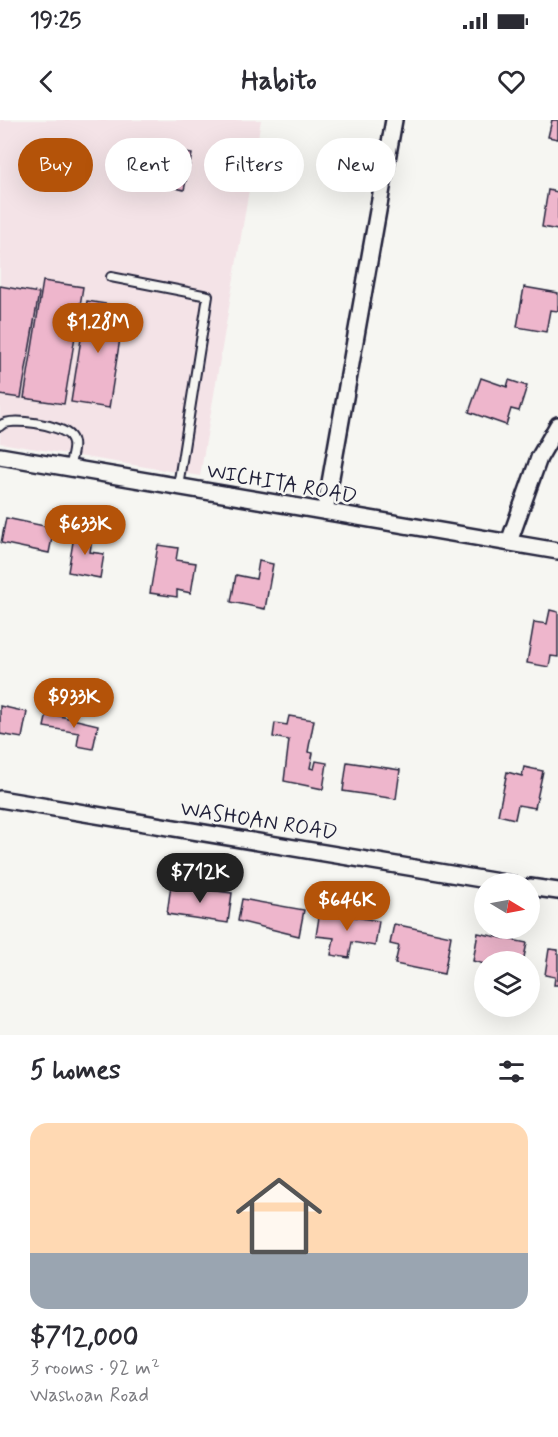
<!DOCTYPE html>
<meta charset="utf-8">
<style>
:root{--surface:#fff;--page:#f2f2f3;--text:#2b2b33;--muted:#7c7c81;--accent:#b45309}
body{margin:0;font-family:Mynerve,sans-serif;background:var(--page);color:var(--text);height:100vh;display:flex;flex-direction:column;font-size:22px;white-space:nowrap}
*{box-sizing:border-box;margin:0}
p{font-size:20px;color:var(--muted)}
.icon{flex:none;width:33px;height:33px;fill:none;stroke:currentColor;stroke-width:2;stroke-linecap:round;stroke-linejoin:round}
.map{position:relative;height:915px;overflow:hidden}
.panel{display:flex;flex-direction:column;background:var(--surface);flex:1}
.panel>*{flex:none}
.banner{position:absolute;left:18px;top:18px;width:522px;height:54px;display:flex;gap:12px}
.needle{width:39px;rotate:100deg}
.fabs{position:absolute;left:474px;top:753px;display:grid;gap:12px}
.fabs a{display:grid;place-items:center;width:66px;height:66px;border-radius:50%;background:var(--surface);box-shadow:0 6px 24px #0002;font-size:30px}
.price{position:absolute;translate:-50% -51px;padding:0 14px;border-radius:21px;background:var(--accent);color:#fff;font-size:20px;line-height:39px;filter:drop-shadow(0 2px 3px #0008)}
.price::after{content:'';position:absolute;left:50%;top:36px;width:18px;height:14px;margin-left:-9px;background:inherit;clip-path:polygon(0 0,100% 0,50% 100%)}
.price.on{background:#222;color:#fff}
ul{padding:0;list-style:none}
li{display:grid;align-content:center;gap:12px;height:318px;padding:0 30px}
li span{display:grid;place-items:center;height:186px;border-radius:18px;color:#555}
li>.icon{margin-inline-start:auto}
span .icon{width:108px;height:108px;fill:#fffc;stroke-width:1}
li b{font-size:26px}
h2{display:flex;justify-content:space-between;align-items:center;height:72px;padding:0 30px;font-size:26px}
.chip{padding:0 21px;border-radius:27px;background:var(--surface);box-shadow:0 6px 24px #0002;font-size:21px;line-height:54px}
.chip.on{background:var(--accent);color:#fff}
.status{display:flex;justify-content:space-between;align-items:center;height:42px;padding:0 30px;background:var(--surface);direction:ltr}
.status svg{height:16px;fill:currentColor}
header{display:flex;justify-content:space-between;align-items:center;height:78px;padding:0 30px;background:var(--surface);font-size:27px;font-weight:700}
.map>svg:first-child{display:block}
.built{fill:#f4e3e7}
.building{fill:#eeb6cc;stroke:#22223b;stroke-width:1.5}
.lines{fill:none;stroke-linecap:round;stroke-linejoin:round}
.lane-casing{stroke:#22223b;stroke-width:12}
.street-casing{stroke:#22223b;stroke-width:20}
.lane{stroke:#f6f6f2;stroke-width:8}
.street{stroke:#f6f6f2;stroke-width:15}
.labels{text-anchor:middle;stroke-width:5;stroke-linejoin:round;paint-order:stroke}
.street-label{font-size:21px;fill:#22223b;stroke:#f6f6f2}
</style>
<div class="status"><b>19:25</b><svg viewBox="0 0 49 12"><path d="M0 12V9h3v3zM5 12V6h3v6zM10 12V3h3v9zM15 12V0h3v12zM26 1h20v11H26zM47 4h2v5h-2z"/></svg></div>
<header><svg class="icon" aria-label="back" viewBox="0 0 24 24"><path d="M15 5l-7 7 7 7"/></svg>Habito<svg class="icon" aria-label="heart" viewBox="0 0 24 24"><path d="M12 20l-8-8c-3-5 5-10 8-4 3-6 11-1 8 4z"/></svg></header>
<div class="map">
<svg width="558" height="915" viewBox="0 0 558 915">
<rect width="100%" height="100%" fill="#f6f6f2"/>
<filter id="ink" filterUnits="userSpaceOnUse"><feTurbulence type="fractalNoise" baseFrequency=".0167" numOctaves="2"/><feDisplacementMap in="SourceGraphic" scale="12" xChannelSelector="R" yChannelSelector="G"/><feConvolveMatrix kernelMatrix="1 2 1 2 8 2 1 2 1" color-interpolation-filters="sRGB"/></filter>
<g filter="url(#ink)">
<!-- built -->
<polygon class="built" points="0,0 261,0 200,356 0,323"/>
<!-- building -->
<g class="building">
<polygon points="552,0 558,0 558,19 548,17"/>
<polygon points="131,25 148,28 142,62 125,59"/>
<polygon points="175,31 192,34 184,70 167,66"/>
<polygon points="548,70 558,72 558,110 542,107"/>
<polygon points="43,161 83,167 64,284 24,278"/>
<polygon points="0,166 39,173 21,278 0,275"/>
<polygon points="524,167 558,173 558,191 550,190 546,212 517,207"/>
<polygon points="87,181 125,187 109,288 71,282"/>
<polygon points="481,258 507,267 509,260 527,266 519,291 511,289 506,305 469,292"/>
<polygon points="6,398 54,408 49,433 1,423"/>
<polygon points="75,410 93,413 90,432 104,434 100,458 68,452"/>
<polygon points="158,425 178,428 176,440 196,443 191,473 177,470 177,477 150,473"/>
<polygon points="259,441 273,444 265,489 231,482 236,455 256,459"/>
<polygon points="550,490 558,492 558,537 551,536 549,547 527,543 534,502 547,504"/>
<polygon points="0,586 27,592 22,618 0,614"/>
<polygon points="47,593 98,605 93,629 77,626 79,613 44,607"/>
<polygon points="289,596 314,600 308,632 313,633 310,648 314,649 316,641 327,643 323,669 284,661 289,620 273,617 275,603 287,605"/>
<polygon points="347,642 400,650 396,679 343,671"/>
<polygon points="524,647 543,651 535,688 518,685 515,699 498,695 507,652 522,656"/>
<polygon points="171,765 232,773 228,803 167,794"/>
<polygon points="242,779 304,790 299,816 238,801"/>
<polygon points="320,791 379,801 375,826 352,822 349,838 331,835 334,818 316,816"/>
<polygon points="394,804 451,816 444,854 395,844 399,826 390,824"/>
<polygon points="478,813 527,823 523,842 484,844 473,841"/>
<polygon points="549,829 558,830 558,865 554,865 555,857 545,855"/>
</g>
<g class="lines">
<defs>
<g id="lane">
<polyline points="111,157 208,176 178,366"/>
<path d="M0,306c9,-10 62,-1 70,10 7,8 1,22 -1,32"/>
</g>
<g id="street">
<polyline points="0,336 558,431"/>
<polyline points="325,391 394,0"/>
<polyline points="509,422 539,338 558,305"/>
<polyline points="0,679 511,764"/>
<polyline points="530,767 558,771"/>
</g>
</defs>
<!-- lane casing -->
<use href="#lane" class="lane-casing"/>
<!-- street casing -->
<use href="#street" class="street-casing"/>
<!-- lane -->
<use href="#lane" class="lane"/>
<!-- street -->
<use href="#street" class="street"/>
</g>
</g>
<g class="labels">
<!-- street labels -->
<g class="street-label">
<text transform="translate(282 363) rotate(10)" y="7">WICHITA ROAD</text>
<text transform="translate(259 700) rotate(9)" y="7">WASHOAN ROAD</text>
</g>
</g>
</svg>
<div class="fabs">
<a><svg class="needle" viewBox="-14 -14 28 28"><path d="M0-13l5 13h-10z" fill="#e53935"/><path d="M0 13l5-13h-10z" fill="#7c7c81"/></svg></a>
<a><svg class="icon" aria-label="layers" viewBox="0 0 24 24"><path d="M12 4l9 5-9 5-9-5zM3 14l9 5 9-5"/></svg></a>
</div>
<b class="price" style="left:98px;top:234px">$1.28M</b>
<b class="price" style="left:85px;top:436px">$633K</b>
<b class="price" style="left:74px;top:609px">$933K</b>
<b class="price on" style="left:200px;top:784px">$712K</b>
<b class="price" style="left:347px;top:812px">$646K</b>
<div class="banner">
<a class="chip on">Buy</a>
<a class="chip">Rent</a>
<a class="chip">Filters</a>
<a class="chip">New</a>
</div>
</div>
<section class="panel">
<h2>5 homes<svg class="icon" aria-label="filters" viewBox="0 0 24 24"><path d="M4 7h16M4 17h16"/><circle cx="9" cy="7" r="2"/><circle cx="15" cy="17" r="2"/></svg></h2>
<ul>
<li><span style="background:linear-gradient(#ffd9b3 70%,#9aa5b1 0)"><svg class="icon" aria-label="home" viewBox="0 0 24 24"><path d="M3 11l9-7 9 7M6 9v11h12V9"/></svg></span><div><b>$712,000</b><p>3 rooms · 92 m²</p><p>Washoan Road</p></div></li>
</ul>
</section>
